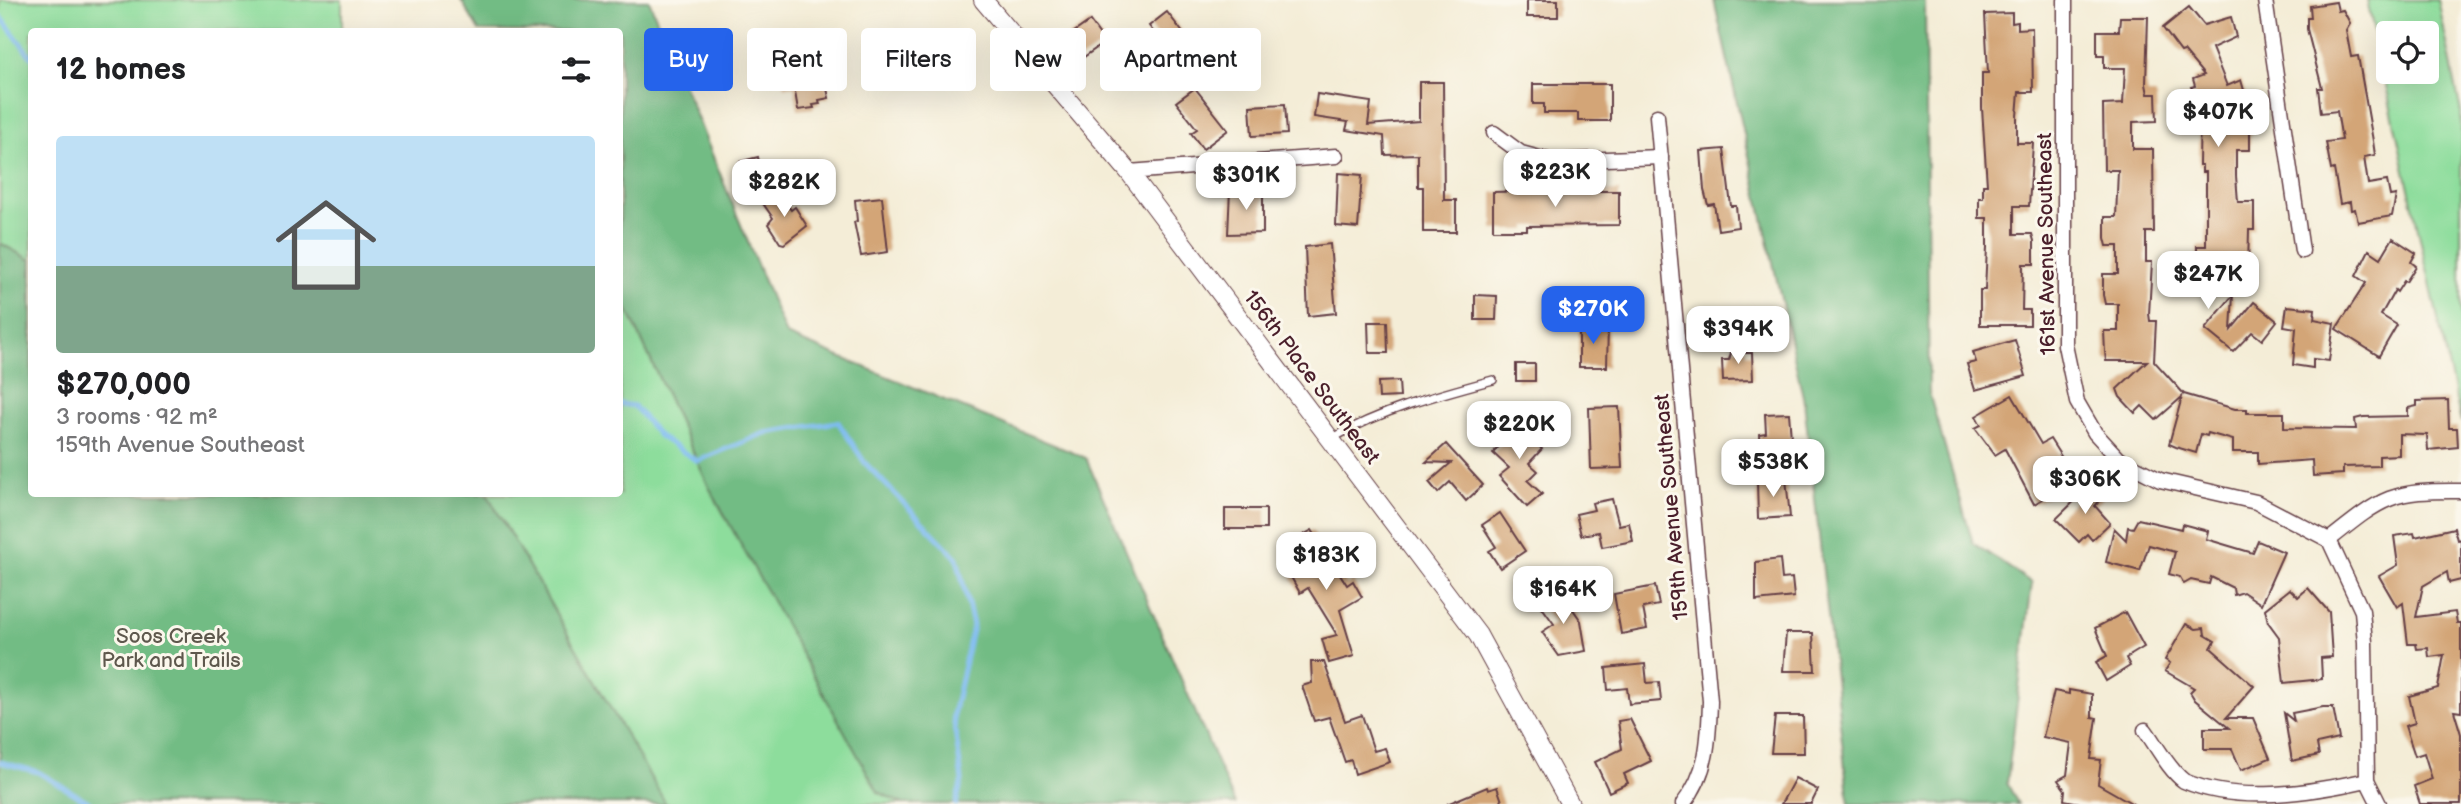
<!DOCTYPE html>
<meta charset="utf-8">
<style>
:root{--surface:#fff;--page:#f2f2f2;--text:#202124;--muted:#757577;--line:#e0e0e0;--accent:#2563eb}
body{margin:0;font-family:"Balsamiq Sans",sans-serif;background:var(--page);color:var(--text);height:100vh;display:flex;flex-direction:column;font-size:26px;white-space:nowrap}
*{box-sizing:border-box;margin:0}
p{font-size:23px;color:var(--muted)}
.icon{flex:none;width:38px;height:38px;fill:none;stroke:currentColor;stroke-width:2;stroke-linecap:round;stroke-linejoin:round}
.map{position:relative;flex:1;overflow:hidden}
.panel{position:absolute;left:28px;top:28px;width:595px;height:469px;display:flex;flex-direction:column;background:var(--surface);border-radius:7px;box-shadow:0 7px 28px #0002}
.panel>*{flex:none}
.hud{position:absolute;left:644px;top:28px;width:665px;height:63px;display:flex;gap:14px}
.tools{position:absolute;left:2376px;top:21px;display:grid;gap:14px}
.tools a{display:grid;place-items:center;width:63px;height:63px;border-radius:7px;background:var(--surface);box-shadow:0 7px 28px #0002;font-size:35px}
.price{position:absolute;translate:-50% -60px;padding:0 16px;border-radius:14px;background:#fff;color:#222;font-size:23px;line-height:46px;filter:drop-shadow(0 2px 4px #0008)}
.price::after{content:'';position:absolute;left:50%;top:42px;width:21px;height:16px;margin-left:-10px;background:inherit;clip-path:polygon(0 0,100% 0,50% 100%)}
.price.current{background:var(--accent);color:#fff}
ul{padding:0;list-style:none}
li{display:grid;align-content:center;gap:14px;height:371px;padding:0 28px}
li+li{border-top:2px solid var(--line)}
li span{display:grid;place-items:center;height:217px;border-radius:7px;color:#555}
li>.icon{margin-inline-start:auto}
span .icon{width:126px;height:126px;fill:#fffc;stroke-width:1}
li b{font-size:30px}
h2{display:flex;justify-content:space-between;align-items:center;height:84px;padding:0 28px;font-size:30px}
.pill{padding:0 24px;border-radius:7px;background:var(--surface);box-shadow:0 7px 28px #0002;font-size:24px;line-height:63px}
.pill.current{background:var(--accent);color:#fff}
.map>svg:first-child{display:block}
.green{fill:#8ddd9c;stroke:#6c7e64;stroke-width:2;fill-rule:evenodd}
.forest{fill:#72bc84;stroke:#5e6e58;stroke-width:2}
.lines{fill:none;stroke-linecap:round;stroke-linejoin:round}
.stream{stroke:#7dbbf1;stroke-width:5}
.building{fill:#d3a577}
.service-casing{stroke:#643e45;stroke-width:10}
.minor-casing{stroke:#643e45;stroke-width:17}
.tertiary-casing{stroke:#643e45;stroke-width:20}
.service{stroke:#fff;stroke-width:7}
.minor{stroke:#fff;stroke-width:14}
.tertiary{stroke:#fff;stroke-width:18}
.labels{text-anchor:middle;stroke-width:6;stroke-linejoin:round;paint-order:stroke}
.street-label{font-size:21px;fill:#4a1f2b;stroke:#fbf7ec}
.park-label{font-size:21px;fill:#5e584d;stroke:#fbf7ec}
</style>
<div class="map">
<svg width="2461" height="804" viewBox="0 0 2461 804">
<rect width="100%" height="100%" fill="#fbf7ec"/>
<filter id="ink" filterUnits="userSpaceOnUse"><feTurbulence type="fractalNoise" baseFrequency=".0143" numOctaves="2"/><feDisplacementMap in="SourceGraphic" scale="14" xChannelSelector="R" yChannelSelector="G"/><feConvolveMatrix kernelMatrix="1 2 1 2 8 2 1 2 1" color-interpolation-filters="sRGB"/></filter>
<filter id="wash" filterUnits="userSpaceOnUse"><feTurbulence type="fractalNoise" baseFrequency=".00686" numOctaves="4" result="noise"/><feDisplacementMap in="SourceGraphic" scale="28" xChannelSelector="R" yChannelSelector="G"/><feGaussianBlur stdDeviation="1.57" result="paint"/><feColorMatrix in="noise" values="0 0 0 0 0 0 0 0 0 0 0 0 0 0 0 0 0 1.4 0 .05"/><feComposite in="paint" operator="in"/></filter>
<g filter="url(#wash)">
<rect width="100%" height="100%" fill="#f4edd7"/>
<!-- green -->
<g class="green">
<polygon points="0,0 342,0 342,31 32,32 32,494 593,678 487,494 620,494 620,293 710,489 1022,804 0,804"/>
<path d="M2367,0h71l23,112v310zM2389,33h38v39h-38z"/>
</g>
<!-- forest -->
<g class="forest">
<polygon points="461,0 649,0 786,335 1086,458 1235,804 903,804 878,792 710,489 620,293 620,32 479,31"/>
<polygon points="1714,0 1925,0 1929,393 1973,543 2032,583 2007,783 2018,804 1849,804 1804,401"/>
<polygon points="0,243 31,260 32,494 487,494 666,804 0,804"/>
</g>
<g class="lines">
<!-- stream -->
<g class="stream">
<polyline points="0,16 32,58"/>
<polyline points="620,404 634,406 659,436 697,461 765,433 838,422 865,463 957,558 973,625 953,715 962,780 956,804"/>
<polyline points="0,762 38,772 92,804"/>
</g>
</g>
<g id="blocks">
<!-- building -->
<g class="building">
<rect x="1527" y="0" width="31" height="17"/>
<polygon points="2336,2 2338,11 2343,10 2350,23 2346,30 2351,57 2358,56 2373,141 2375,155 2364,157 2368,184 2387,181 2390,196 2396,195 2392,216 2358,222 2355,209 2351,210 2350,202 2340,204 2334,169 2331,170 2326,142 2342,140 2337,111 2321,113 2318,88 2322,88 2307,29 2307,18 2311,18 2310,6"/>
<polygon points="2189,7 2204,25 2231,17 2236,37 2212,48 2227,86 2241,80 2250,111 2250,150 2236,150 2236,176 2238,202 2254,202 2254,230 2249,230 2248,266 2234,266 2233,289 2208,289 2208,281 2197,280 2197,246 2206,246 2206,172 2202,172 2202,165 2199,165 2200,107 2191,87 2195,86 2193,79 2204,75 2184,51 2181,52 2163,28"/>
<polygon points="1167,12 1184,34 1166,48 1149,26"/>
<polygon points="2012,13 2012,23 2018,22 2018,29 2032,28 2033,92 2019,92 2017,116 2017,143 2033,143 2029,206 2014,206 2014,234 2032,234 2034,241 2034,264 2023,264 2022,310 2030,310 2030,325 1980,325 1980,290 1985,290 1987,247 1987,218 1979,218 1979,198 1983,198 1983,185 1987,185 1982,108 1982,73 1988,73 1985,14"/>
<polygon points="2120,17 2148,17 2146,84 2148,94 2156,94 2157,121 2133,122 2133,149 2153,149 2154,232 2146,232 2146,262 2152,262 2149,314 2150,321 2156,321 2154,361 2184,394 2235,409 2247,409 2247,413 2284,413 2284,428 2356,429 2355,419 2363,417 2408,416 2408,408 2417,406 2417,401 2448,400 2449,428 2457,428 2458,447 2428,450 2427,435 2399,434 2399,455 2379,456 2379,466 2343,467 2343,474 2313,476 2312,460 2258,464 2258,452 2233,452 2233,440 2208,433 2207,436 2201,434 2196,453 2176,447 2169,444 2182,397 2156,420 2142,406 2135,413 2120,397 2117,389 2147,361 2106,361 2105,352 2104,331 2118,331 2118,304 2105,304 2103,295 2103,274 2118,274 2118,246 2107,246 2105,238 2105,217 2116,217 2118,170 2104,170 2103,105 2123,104 2125,68 2104,68 2104,56 2097,56 2097,31 2119,31"/>
<polygon points="1090,21 1105,42 1081,59 1067,37"/>
<polygon points="796,72 798,79 824,74 829,98 819,100 820,104 813,105 814,108 798,110 794,86 785,87 783,74"/>
<polygon points="1419,82 1443,82 1444,200 1456,200 1456,232 1423,232 1423,187 1418,187 1418,154 1385,155 1384,136 1346,130 1348,122 1314,117 1317,94 1371,102 1368,125 1419,121"/>
<polygon points="1533,84 1610,84 1610,121 1578,121 1578,113 1544,113 1544,104 1533,104"/>
<polygon points="1195,88 1228,130 1203,149 1191,133 1197,129 1176,102"/>
<polygon points="1285,104 1287,134 1252,136 1250,106"/>
<polygon points="1724,149 1731,206 1736,206 1738,227 1718,230 1714,204 1708,205 1704,190 1701,151"/>
<polygon points="758,157 762,174 744,180 739,162"/>
<polygon points="1338,173 1362,175 1358,228 1336,226"/>
<polygon points="1230,190 1263,191 1263,233 1228,234"/>
<polygon points="1538,191 1619,191 1619,225 1527,226 1527,230 1493,230 1493,192"/>
<polygon points="778,192 791,210 795,207 807,226 784,244 780,243 768,224 773,218 762,202"/>
<polygon points="882,197 888,252 861,256 854,222 857,221 855,200"/>
<polygon points="2393,238 2416,253 2411,262 2416,266 2406,282 2404,281 2397,292 2395,290 2381,315 2397,325 2379,356 2336,329 2366,283 2356,276 2369,250 2381,258"/>
<polygon points="1330,244 1336,313 1308,316 1305,247"/>
<polygon points="1475,295 1497,296 1496,320 1475,320"/>
<polygon points="2233,295 2231,330 2254,302 2277,321 2262,340 2252,332 2233,352 2205,329"/>
<polygon points="2287,306 2315,309 2314,319 2334,323 2329,361 2313,359 2313,368 2293,365 2296,328 2284,326"/>
<polygon points="1368,322 1387,322 1388,353 1369,353"/>
<polygon points="1579,325 1608,325 1607,367 1579,367"/>
<polygon points="2015,340 2026,376 1975,390 1967,364 1976,362 1973,352"/>
<polygon points="1746,348 1746,353 1752,353 1753,380 1723,381 1722,360 1729,360 1732,349"/>
<rect x="1516" y="364" width="19" height="17"/>
<polygon points="1399,381 1400,397 1379,398 1378,382"/>
<polygon points="2012,395 2041,444 2050,439 2076,480 2034,504 2005,449 1995,455 1975,428 1981,425 1976,416"/>
<polygon points="1619,407 1622,468 1591,469 1589,408"/>
<polygon points="1789,413 1792,451 1760,453 1759,434 1766,433 1765,414"/>
<polygon points="1517,417 1534,433 1529,438 1542,449 1529,463 1538,471 1528,481 1542,494 1527,507 1499,476 1509,468 1493,453 1503,442 1498,438"/>
<polygon points="1446,444 1483,485 1466,501 1450,482 1438,493 1429,482 1451,463 1426,462"/>
<polygon points="1786,479 1790,517 1758,519 1757,480"/>
<polygon points="2092,484 2104,496 2095,506 2110,523 2092,540 2087,534 2079,542 2056,519"/>
<polygon points="1612,499 1619,525 1629,523 1633,541 1602,547 1599,532 1581,535 1576,514 1594,510 1592,503"/>
<rect x="1225" y="509" width="41" height="20"/>
<polygon points="1500,513 1525,551 1500,568 1489,551 1496,547 1482,525"/>
<polygon points="2138,519 2181,529 2182,524 2208,531 2206,539 2253,553 2258,541 2284,552 2261,604 2243,592 2234,595 2233,588 2211,577 2209,584 2191,580 2184,584 2180,577 2169,574 2175,552 2149,545 2140,571 2106,562 2114,528 2126,540 2128,527 2133,528"/>
<polygon points="2454,528 2457,540 2461,539 2461,580 2449,583 2447,572 2423,586 2416,617 2455,612 2457,623 2461,623 2461,712 2454,711 2461,734 2461,804 2420,804 2414,786 2432,779 2424,753 2415,756 2405,726 2415,723 2409,696 2438,688 2444,655 2429,657 2428,648 2417,649 2416,644 2408,644 2403,603 2397,607 2379,576 2398,565 2394,536 2414,533 2415,537"/>
<polygon points="1312,530 1347,585 1353,581 1362,597 1340,610 1354,656 1329,663 1322,639 1337,635 1308,588 1300,593 1291,577 1305,565 1291,542"/>
<polygon points="1780,559 1782,579 1792,578 1794,597 1756,601 1756,562"/>
<polygon points="1655,586 1659,605 1643,608 1647,629 1621,634 1614,594"/>
<polygon points="2308,588 2329,612 2332,657 2321,658 2322,679 2284,683 2279,637 2268,622 2265,609 2290,589 2298,597"/>
<polygon points="1559,589 1581,621 1586,651 1559,656 1542,632 1554,624 1539,603"/>
<polygon points="2125,612 2144,647 2126,658 2130,666 2106,681 2096,662 2107,656 2095,628"/>
<polygon points="2186,624 2196,629 2204,628 2205,635 2215,641 2211,648 2254,686 2226,718 2253,718 2270,758 2241,770 2232,749 2204,749 2204,728 2229,728 2195,700 2190,692 2194,688 2165,671 2170,663 2165,660"/>
<polygon points="1786,633 1813,633 1815,671 1783,671"/>
<polygon points="1311,662 1324,662 1345,721 1362,715 1374,751 1385,748 1390,762 1355,774 1351,760 1345,762 1329,717 1314,721 1302,686 1312,683"/>
<polygon points="1645,664 1647,683 1659,682 1661,701 1629,704 1627,688 1608,690 1606,668"/>
<polygon points="2069,690 2092,694 2092,717 2097,718 2091,759 2101,760 2098,784 2133,804 2085,804 2064,800 2065,790 2058,780 2067,775 2071,743 2043,737 2054,691 2069,694"/>
<polygon points="2323,707 2333,707 2339,739 2317,744 2319,755 2292,761 2284,713 2294,721 2292,713"/>
<polygon points="1775,716 1803,716 1804,753 1771,753"/>
<polygon points="1630,719 1651,761 1624,774 1628,783 1609,792 1595,762 1622,749 1618,721"/>
<polygon points="1795,778 1818,790 1811,804 1781,804"/>
<polygon points="1487,787 1488,790 1497,787 1503,804 1447,804"/>
</g>
</g>
</g>
<g filter="url(#ink)">
<use href="#blocks" fill-opacity="0" stroke="#643e45" stroke-width="2"/>
<g class="lines">
<defs>
<path id="service" d="M1331,439c50,-29 106,-44 162,-59"/>
<g id="minor">
<polyline points="2065,0 2065,345 2077,402 2095,433 2119,459 2160,480 2256,502 2329,540 2362,611 2365,642 2367,780 2379,804"/>
<polyline points="2265,0 2302,251"/>
<path d="M1657,116l53,585c-1,38 -2,72 -27,103"/>
<polyline points="1494,133 1521,153 1551,161 1661,157"/>
<polyline points="1129,172 1336,156"/>
<path d="M2329,540c54,-43 62,-50 132,-49"/>
<path d="M2145,730c11,15 24,40 39,51 54,23 125,12 183,-1"/>
</g>
<polyline id="tertiary" points="983,0 1129,172 1478,635 1570,804"/>
</defs>
<!-- service casing -->
<use href="#service" class="service-casing"/>
<!-- minor casing -->
<use href="#minor" class="minor-casing"/>
<!-- tertiary casing -->
<use href="#tertiary" class="tertiary-casing"/>
<!-- service -->
<use href="#service" class="service"/>
<!-- minor -->
<use href="#minor" class="minor"/>
<!-- tertiary -->
<use href="#tertiary" class="tertiary"/>
</g>
</g>
<g class="labels">
<!-- street labels -->
<g class="street-label">
<text transform="translate(2046 244) rotate(-91)" y="7">161st Avenue Southeast</text>
<text transform="translate(1312 377) rotate(53)" y="7">156th Place Southeast</text>
<text transform="translate(1671 507) rotate(-95)" y="7">159th Avenue Southeast</text>
</g>
<!-- park labels -->
<g class="park-label">
<text x="171" y="643">Soos Creek<tspan x="171" dy="24">Park and Trails</tspan></text>
</g>
</g>
</svg>
<div class="tools">
<a><svg class="icon" aria-label="locate" viewBox="0 0 24 24"><circle cx="12" cy="12" r="6"/><path d="M12 2v4M12 18v4M2 12h4M18 12h4"/></svg></a>
</div>
<b class="price" style="left:2218px;top:149px">$407K</b>
<b class="price" style="left:1555px;top:209px">$223K</b>
<b class="price" style="left:1246px;top:212px">$301K</b>
<b class="price" style="left:784px;top:219px">$282K</b>
<b class="price" style="left:2208px;top:311px">$247K</b>
<b class="price current" style="left:1593px;top:346px">$270K</b>
<b class="price" style="left:1738px;top:366px">$394K</b>
<b class="price" style="left:1519px;top:461px">$220K</b>
<b class="price" style="left:1773px;top:499px">$538K</b>
<b class="price" style="left:2085px;top:516px">$306K</b>
<b class="price" style="left:1326px;top:592px">$183K</b>
<b class="price" style="left:1563px;top:626px">$164K</b>
<div class="hud">
<a class="pill current">Buy</a>
<a class="pill">Rent</a>
<a class="pill">Filters</a>
<a class="pill">New</a>
<a class="pill">Apartment</a>
</div>
<section class="panel">
<h2>12 homes<svg class="icon" aria-label="filters" viewBox="0 0 24 24"><path d="M4 7h16M4 17h16"/><circle cx="9" cy="7" r="2"/><circle cx="15" cy="17" r="2"/></svg></h2>
<ul>
<li><span style="background:linear-gradient(#bfe0f5 60%,#7fa58c 0)"><svg class="icon" aria-label="home" viewBox="0 0 24 24"><path d="M3 11l9-7 9 7M6 9v11h12V9"/></svg></span><div><b>$270,000</b><p>3 rooms · 92 m²</p><p>159th Avenue Southeast</p></div></li>
</ul>
</section>
</div>
